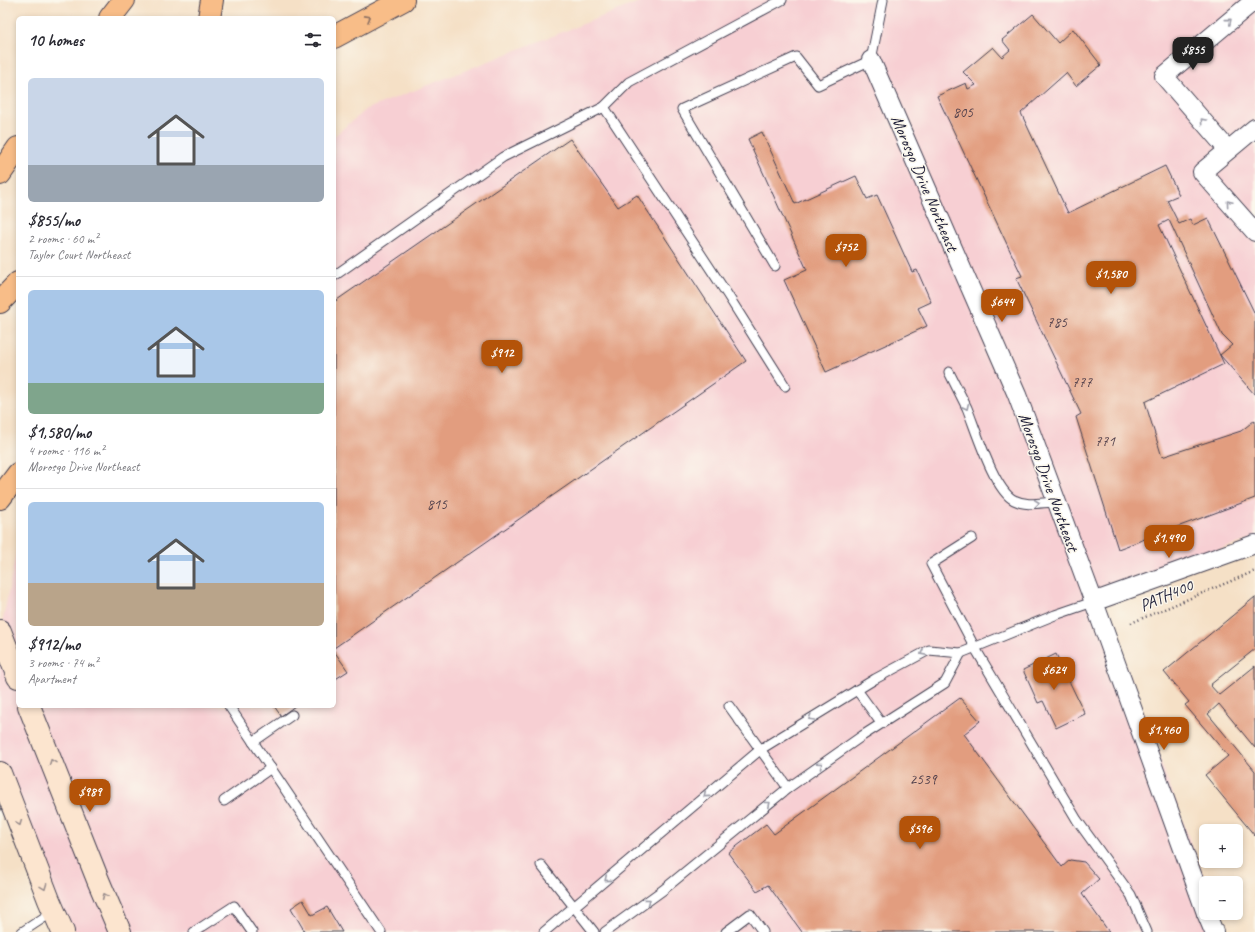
<!DOCTYPE html>
<meta charset="utf-8">
<style>
:root{--surface:#fff;--page:#f2f2f3;--text:#2b2b33;--muted:#7c7c81;--line:#e1e1e2;--accent:#b45309}
body{margin:0;font-family:Caveat,sans-serif;background:var(--page);color:var(--text);height:100vh;display:flex;flex-direction:column;font-size:15px;white-space:nowrap}
*{box-sizing:border-box;margin:0}
p{font-size:13px;color:var(--muted)}
.icon{flex:none;width:22px;height:22px;fill:none;stroke:currentColor;stroke-width:2;stroke-linecap:round;stroke-linejoin:round}
.map{position:relative;flex:1;overflow:hidden}
.panel{position:absolute;left:16px;top:16px;width:320px;height:692px;display:flex;flex-direction:column;background:var(--surface);border-radius:6px;box-shadow:0 2px 6px #0003}
.panel>*{flex:none}
.tools{position:absolute;left:1199px;top:824px;display:grid;gap:8px}
.tools a{display:grid;place-items:center;width:44px;height:44px;border-radius:6px;background:var(--surface);box-shadow:0 2px 6px #0003;font-size:20px}
.price{position:absolute;translate:-50% -34px;padding:0 9px;border-radius:8px;background:var(--accent);color:#fff;font-size:13px;line-height:26px;filter:drop-shadow(0 1px 2px #0008)}
.price::after{content:'';position:absolute;left:50%;top:24px;width:12px;height:9px;margin-left:-6px;background:inherit;clip-path:polygon(0 0,100% 0,50% 100%)}
.price.selected{background:#222;color:#fff}
ul{padding:0;list-style:none}
li{display:grid;align-content:center;gap:8px;height:212px;padding:0 12px}
li+li{border-top:1px solid var(--line)}
li span{display:grid;place-items:center;height:124px;border-radius:6px;color:#555}
li>.icon{margin-inline-start:auto}
span .icon{width:72px;height:72px;fill:#fffc;stroke-width:1}
li b{font-size:17px}
h2{display:flex;justify-content:space-between;align-items:center;height:48px;padding:0 12px;font-size:17px}
.map>svg:first-child{display:block}
.built{fill:#f7cfd3}
.building{fill:#e29d7f}
.lines{fill:none;stroke-linecap:round;stroke-linejoin:round}
.service-casing{stroke:#423e50;stroke-width:11}
.minor-casing{stroke:#423e50;stroke-width:20}
.secondary-casing{stroke:#423e50;stroke-width:24}
.motorway-casing{stroke:#423e50;stroke-width:24}
.path{stroke:#423e50;stroke-width:2.5;stroke-dasharray:1 3;stroke-linecap:butt}
.service{stroke:#fff;stroke-width:9}
.minor{stroke:#fff;stroke-width:18}
.secondary{stroke:#fce5cf;stroke-width:22}
.motorway{stroke:#f8bd88;stroke-width:22}
.oneway{stroke:#8d7062}
.oneway2{stroke:#9c9ca7}
.oneway3{stroke:#9a8d8c}
.labels{text-anchor:middle;stroke-width:3;stroke-linejoin:round;paint-order:stroke}
.number-label{font-size:15px;fill:#52414c}
.street-label{font-size:17px;fill:#22223b;stroke:#fbf7ec}
</style>
<div class="map">
<svg width="1255" height="932" viewBox="0 0 1255 932">
<rect width="100%" height="100%" fill="#fbf7ec"/>
<filter id="ink" filterUnits="userSpaceOnUse"><feTurbulence type="fractalNoise" baseFrequency=".025" numOctaves="2"/><feDisplacementMap in="SourceGraphic" scale="8" xChannelSelector="R" yChannelSelector="G"/><feConvolveMatrix kernelMatrix="1 2 1 2 8 2 1 2 1" color-interpolation-filters="sRGB"/></filter>
<filter id="wash" filterUnits="userSpaceOnUse"><feTurbulence type="fractalNoise" baseFrequency=".012" numOctaves="4" result="noise"/><feDisplacementMap in="SourceGraphic" scale="16" xChannelSelector="R" yChannelSelector="G"/><feGaussianBlur stdDeviation="0.9" result="paint"/><feColorMatrix in="noise" values="0 0 0 0 0 0 0 0 0 0 0 0 0 0 0 0 0 1.4 0 .05"/><feComposite in="paint" operator="in"/></filter>
<g filter="url(#wash)">
<rect width="100%" height="100%" fill="#f5e0c6"/>
<!-- built -->
<polygon class="built" points="644,0 1255,0 1255,538 1097,591 1206,884 1206,913 1217,913 1224,932 72,932 0,786 0,635 18,543 18,706 334,706 334,136 367,109"/>
<g id="blocks">
<!-- building -->
<g class="building">
<polygon points="1033,14 1058,43 1073,29 1101,65 1076,86 1066,73 1021,113 1068,213 1165,166 1179,195 1167,200 1179,224 1190,219 1193,225 1208,218 1255,314 1255,395 1220,355 1232,345 1222,335 1169,220 1159,225 1224,364 1145,402 1162,457 1241,431 1255,420 1255,498 1118,549 1076,417 1081,414 1016,278 1022,276 937,96 966,83 968,89 976,85 963,72 993,47 1002,57 1010,50 1002,40"/>
<polygon points="762,132 795,204 856,176 867,199 877,195 912,272 917,270 931,302 918,308 927,326 826,372 784,280 807,270 748,139"/>
<polygon points="570,139 618,207 637,195 746,361 334,648 334,302"/>
<polygon points="1255,597 1255,649 1210,685 1219,695 1255,666 1255,748 1219,704 1208,714 1255,771 1255,836 1205,775 1228,756 1185,705 1189,702 1164,672"/>
<polygon points="334,651 348,671 334,680"/>
<polygon points="1056,654 1085,714 1056,728 1043,701 1038,703 1023,670"/>
<polygon points="960,698 980,721 964,734 1062,867 1070,860 1084,862 1099,879 1082,894 1109,932 802,932 768,885 757,891 728,853 766,824 774,834"/>
<polygon points="274,706 295,706 281,716"/>
<polygon points="303,900 312,915 327,907 342,932 305,932 291,908"/>
</g>
</g>
</g>
<g filter="url(#ink)">
<use href="#blocks" fill-opacity="0" stroke="#423e50" stroke-width="1"/>
<g class="lines">
<defs>
<g id="service">
<polyline points="604,107 727,294 785,386"/>
<polyline points="775,266 682,109 796,57 818,85 871,60 883,0"/>
<polyline points="334,276 503,157 604,107 629,82 782,0"/>
<path d="M949,372c6,12 12,24 18,36 9,22 27,82 47,92 14,7 28,2 43,2"/>
<polyline points="972,538 931,564 975,648 1077,820 1131,895 1147,932"/>
<polyline points="857,690 881,723"/>
<polyline points="229,706 381,932"/>
<polyline points="729,706 788,788"/>
<polyline points="253,742 292,715"/>
<polyline points="224,801 271,768"/>
<polyline points="541,865 594,932"/>
<polyline points="22,932 54,911"/>
<polyline points="194,932 234,906 252,932"/>
<polyline points="544,932 761,749 875,679 929,650 961,653 1055,615 1093,602"/>
<polyline points="605,932 663,890 788,788 862,736 945,683 961,653"/>
<polyline points="726,932 750,914 763,932"/>
</g>
<g id="minor">
<polyline points="871,60 1017,395 1098,613 1206,913"/>
<polyline points="1255,128 1202,172 1255,232"/>
<polyline points="1228,150 1164,76 1255,0"/>
<polyline points="1093,602 1255,544"/>
<polyline points="1206,913 1214,932"/>
</g>
<g id="secondary">
<polyline points="0,631 18,677"/>
<polyline points="29,706 98,880 120,932"/>
<polyline points="0,773 49,900 63,932"/>
</g>
<g id="motorway">
<polyline points="110,18 124,0"/>
<polyline points="209,18 212,0"/>
<polyline points="334,37 403,0"/>
<polyline points="0,174 18,148"/>
<polyline points="0,302 18,283"/>
<polyline points="0,498 18,474"/>
</g>
</defs>
<!-- service casing -->
<use href="#service" class="service-casing"/>
<!-- minor casing -->
<use href="#minor" class="minor-casing"/>
<!-- secondary casing -->
<use href="#secondary" class="secondary-casing"/>
<!-- motorway casing -->
<use href="#motorway" class="motorway-casing"/>
<!-- path -->
<polyline class="path" points="1131,623 1255,571"/>
<!-- service -->
<use href="#service" class="service"/>
<!-- minor -->
<use href="#minor" class="minor"/>
<!-- secondary -->
<use href="#secondary" class="secondary"/>
<!-- motorway -->
<use href="#motorway" class="motorway"/>
</g>
<!-- one-way arrows -->
<defs><path id="oneway-chevron" d="M-2-3.5L2.5 0L-2 3.5" fill="none" stroke-width="1.6" stroke-linecap="round" stroke-linejoin="round"/></defs>
<use class="oneway" href="#oneway-chevron" transform="translate(368 18) rotate(-29)"/>
<g class="oneway2">
<use href="#oneway-chevron" transform="translate(1229 21) rotate(-40)"/>
<use href="#oneway-chevron" transform="translate(1203 121) rotate(-131)"/>
<use href="#oneway-chevron" transform="translate(1229 203) rotate(-131)"/>
<use href="#oneway-chevron" transform="translate(966 407) rotate(65)"/>
<use href="#oneway-chevron" transform="translate(1037 503) rotate(-7)"/>
<use href="#oneway-chevron" transform="translate(923 653) rotate(153)"/>
<use href="#oneway-chevron" transform="translate(811 718) rotate(149)"/>
<use href="#oneway-chevron" transform="translate(820 765) rotate(-35)"/>
<use href="#oneway-chevron" transform="translate(706 795) rotate(140)"/>
<use href="#oneway-chevron" transform="translate(768 804) rotate(-39)"/>
<use href="#oneway-chevron" transform="translate(607 879) rotate(140)"/>
<use href="#oneway-chevron" transform="translate(648 901) rotate(-36)"/>
</g>
<g class="oneway3">
<use href="#oneway-chevron" transform="translate(52 762) rotate(-111)"/>
<use href="#oneway-chevron" transform="translate(19 823) rotate(69)"/>
<use href="#oneway-chevron" transform="translate(44 887) rotate(69)"/>
<use href="#oneway-chevron" transform="translate(105 896) rotate(-114)"/>
</g>
</g>
<g class="labels">
<!-- number labels -->
<g class="number-label">
<text x="963" y="117">805</text>
<text x="1057" y="327">785</text>
<text x="1082" y="387">777</text>
<text x="1105" y="446">771</text>
<text x="437" y="509">815</text>
<text x="923" y="784">2539</text>
</g>
<!-- street labels -->
<g class="street-label">
<text transform="translate(925 183) rotate(67)" y="6">Morosgo Drive Northeast</text>
<text transform="translate(1049 482) rotate(70)" y="6">Morosgo Drive Northeast</text>
<text transform="translate(1166 595) rotate(-23)" y="6">PATH400</text>
</g>
</g>
</svg>
<div class="tools">
<a>+</a>
<a>−</a>
</div>
<b class="price selected" style="left:1193px;top:71px">$855</b>
<b class="price" style="left:846px;top:268px">$752</b>
<b class="price" style="left:1111px;top:295px">$1,580</b>
<b class="price" style="left:1002px;top:323px">$644</b>
<b class="price" style="left:502px;top:374px">$912</b>
<b class="price" style="left:1169px;top:559px">$1,490</b>
<b class="price" style="left:1054px;top:691px">$624</b>
<b class="price" style="left:1164px;top:751px">$1,460</b>
<b class="price" style="left:90px;top:813px">$989</b>
<b class="price" style="left:920px;top:850px">$596</b>
<section class="panel">
<h2>10 homes<svg class="icon" aria-label="filters" viewBox="0 0 24 24"><path d="M4 7h16M4 17h16"/><circle cx="9" cy="7" r="2"/><circle cx="15" cy="17" r="2"/></svg></h2>
<ul>
<li><span style="background:linear-gradient(#c9d6e8 70%,#9aa5b1 0)"><svg class="icon" aria-label="home" viewBox="0 0 24 24"><path d="M3 11l9-7 9 7M6 9v11h12V9"/></svg></span><div><b>$855/mo</b><p>2 rooms · 60 m²</p><p>Taylor Court Northeast</p></div></li>
<li><span style="background:linear-gradient(#a9c7e8 75%,#7fa58c 0)"><svg class="icon" aria-label="home" viewBox="0 0 24 24"><path d="M3 11l9-7 9 7M6 9v11h12V9"/></svg></span><div><b>$1,580/mo</b><p>4 rooms · 116 m²</p><p>Morosgo Drive Northeast</p></div></li>
<li><span style="background:linear-gradient(#a9c7e8 65%,#b9a48a 0)"><svg class="icon" aria-label="home" viewBox="0 0 24 24"><path d="M3 11l9-7 9 7M6 9v11h12V9"/></svg></span><div><b>$912/mo</b><p>3 rooms · 74 m²</p><p>Apartment</p></div></li>
</ul>
</section>
</div>
